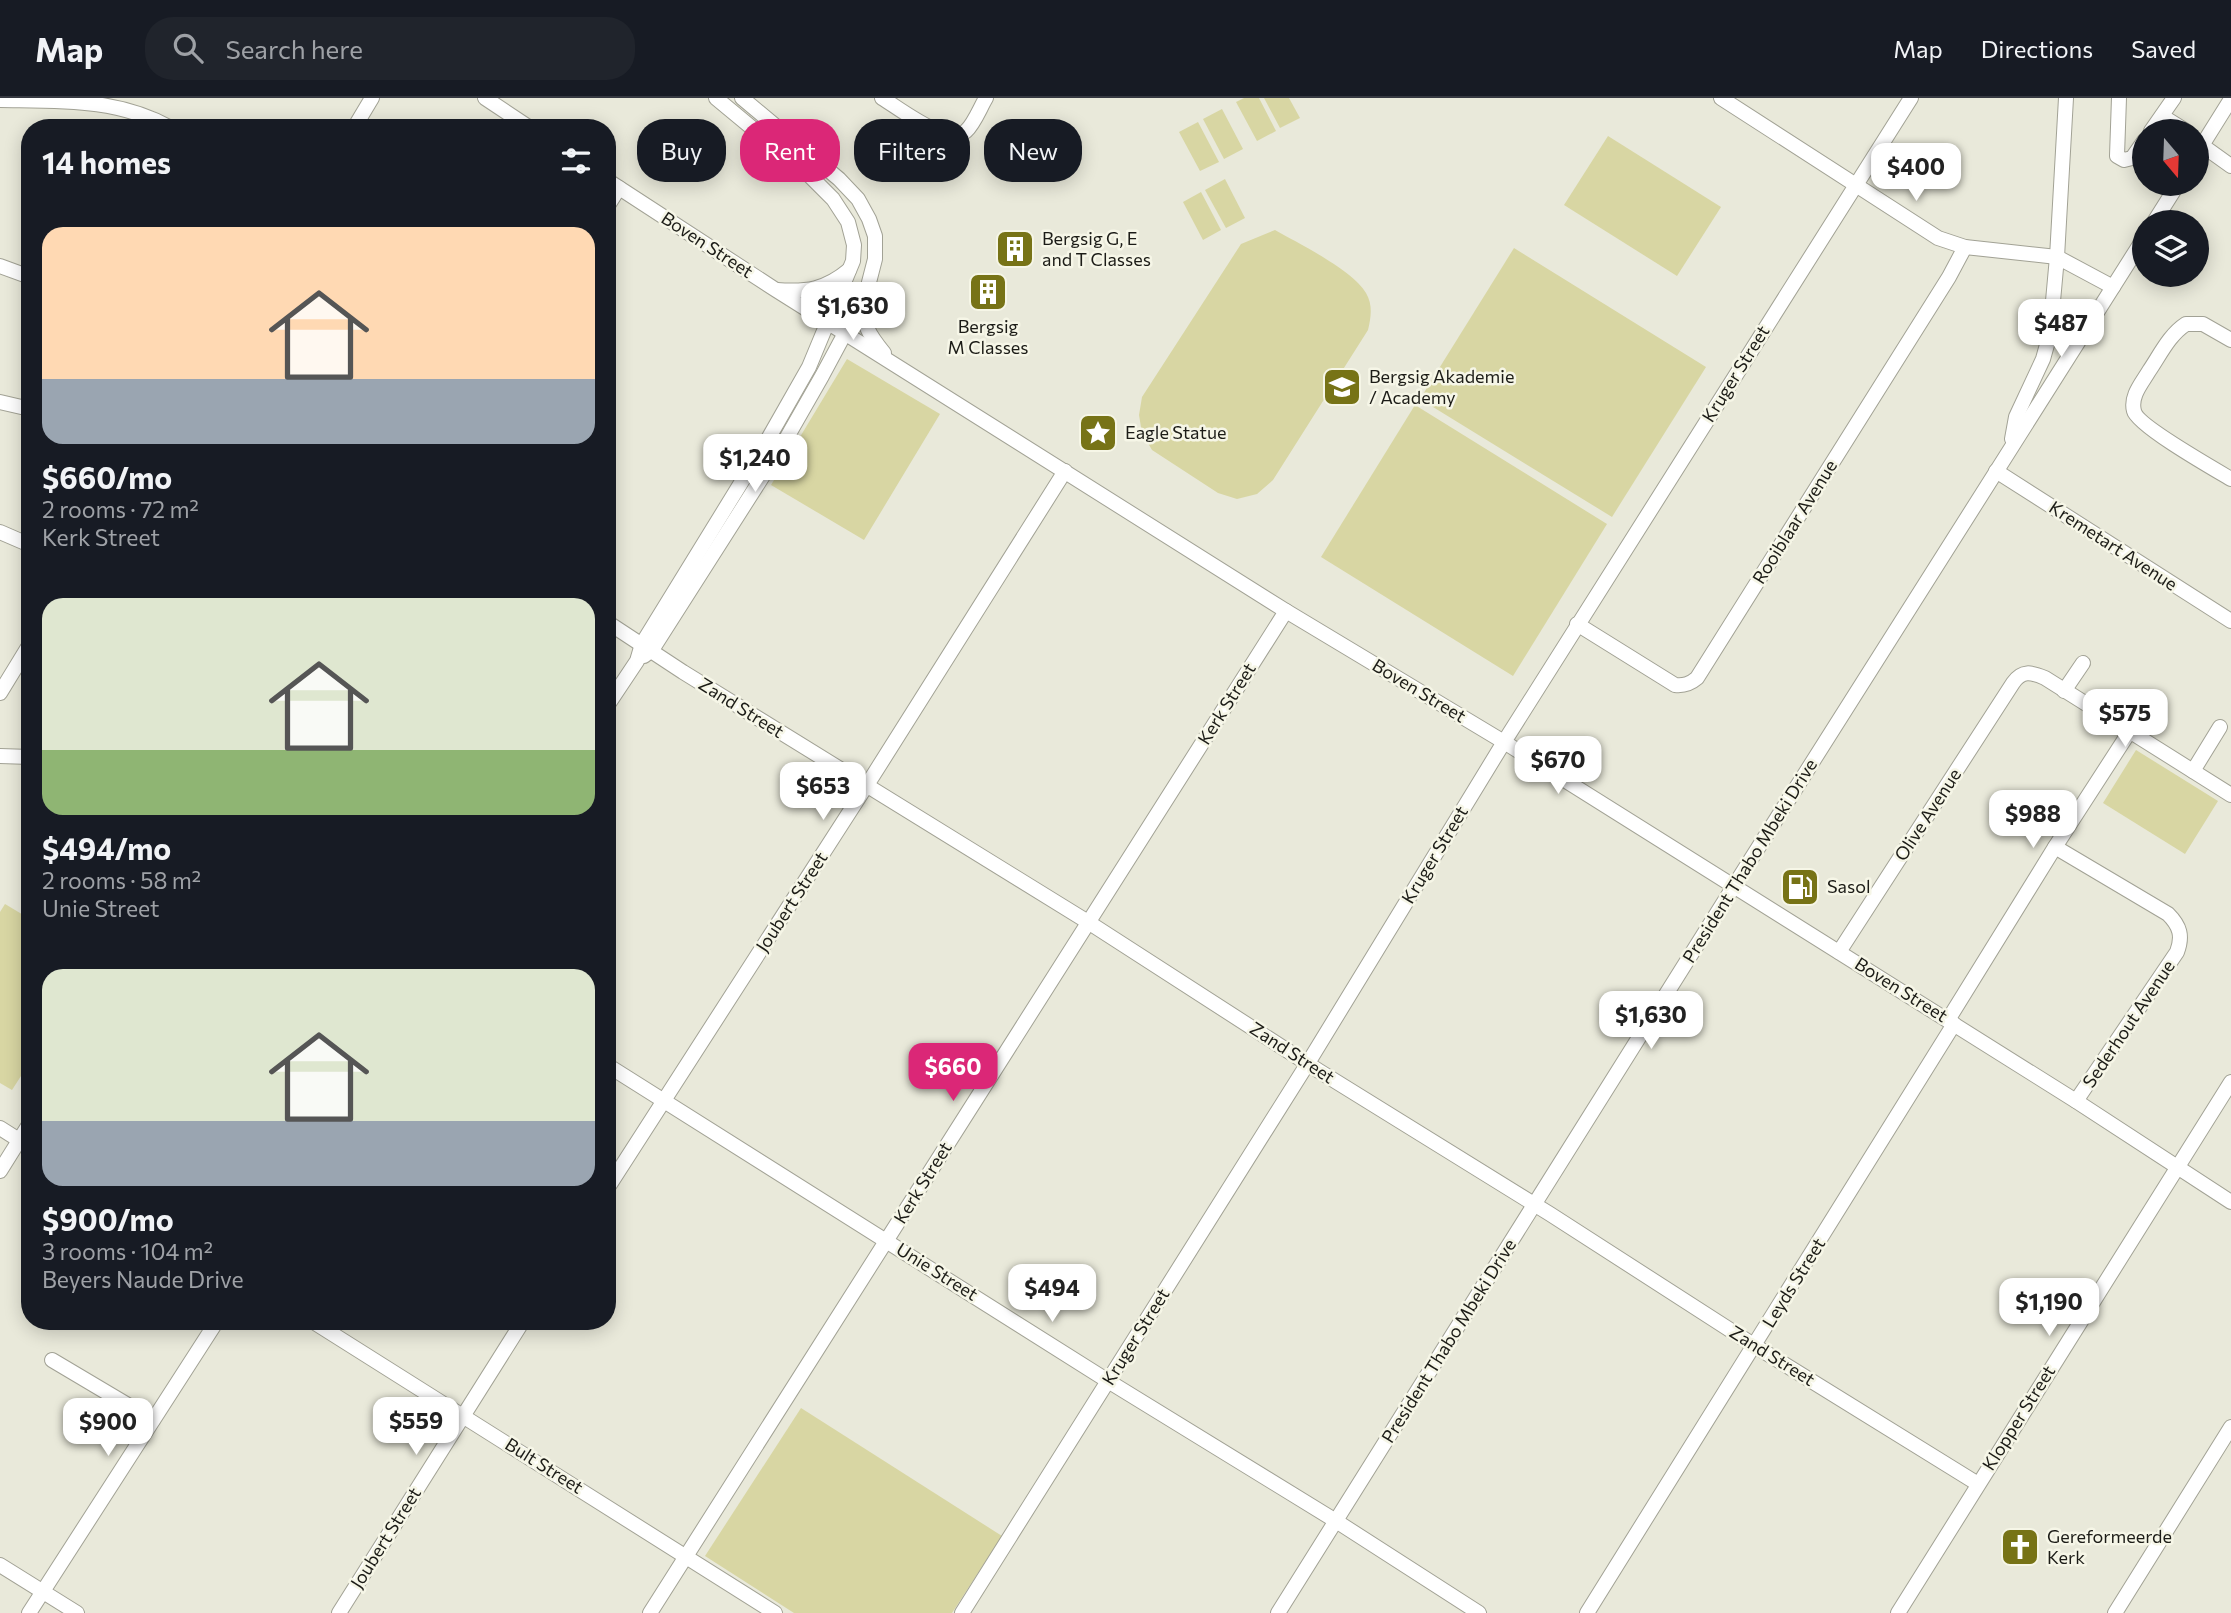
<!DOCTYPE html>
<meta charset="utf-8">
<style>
:root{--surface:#171b24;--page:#20242c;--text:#f1f3f6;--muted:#9ea1a6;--line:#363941;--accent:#db2777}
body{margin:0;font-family:Commissioner,sans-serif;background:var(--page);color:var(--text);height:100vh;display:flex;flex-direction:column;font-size:26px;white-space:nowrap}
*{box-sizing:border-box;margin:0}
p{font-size:23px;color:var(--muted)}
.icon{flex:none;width:38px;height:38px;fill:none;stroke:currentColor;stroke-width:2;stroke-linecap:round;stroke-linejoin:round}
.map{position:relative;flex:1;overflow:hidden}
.sheet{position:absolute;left:21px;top:21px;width:595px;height:1211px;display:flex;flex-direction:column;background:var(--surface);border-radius:28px;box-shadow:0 4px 18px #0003}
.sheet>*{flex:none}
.hud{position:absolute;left:637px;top:21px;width:665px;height:63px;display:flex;gap:14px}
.needle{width:46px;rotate:161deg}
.controls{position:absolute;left:2132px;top:21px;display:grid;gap:14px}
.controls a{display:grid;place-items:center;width:77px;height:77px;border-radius:50%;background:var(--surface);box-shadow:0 4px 18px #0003;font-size:35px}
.price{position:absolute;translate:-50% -60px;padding:0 16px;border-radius:14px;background:#fff;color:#222;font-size:23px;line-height:46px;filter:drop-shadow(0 2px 4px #0008)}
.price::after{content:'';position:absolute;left:50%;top:42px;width:21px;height:16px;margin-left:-10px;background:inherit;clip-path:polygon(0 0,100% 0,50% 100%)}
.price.selected{background:var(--accent);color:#fff}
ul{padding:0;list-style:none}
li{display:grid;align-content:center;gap:14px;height:371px;padding:0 21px}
li span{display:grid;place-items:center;height:217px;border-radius:21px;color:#555}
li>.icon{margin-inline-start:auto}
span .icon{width:126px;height:126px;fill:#fffc;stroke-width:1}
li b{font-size:30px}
h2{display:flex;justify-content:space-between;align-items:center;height:84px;padding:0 21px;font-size:30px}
.chip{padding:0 24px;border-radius:28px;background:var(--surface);box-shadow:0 4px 18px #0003;font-size:24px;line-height:63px}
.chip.selected{background:var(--accent);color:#fff}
header{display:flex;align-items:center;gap:42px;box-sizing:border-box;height:98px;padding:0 35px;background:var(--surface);border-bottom:2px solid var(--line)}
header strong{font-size:33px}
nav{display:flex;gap:38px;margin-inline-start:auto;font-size:24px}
.search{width:490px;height:63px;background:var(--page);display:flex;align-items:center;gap:18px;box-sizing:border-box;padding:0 24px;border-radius:28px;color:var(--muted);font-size:26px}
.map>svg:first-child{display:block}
.green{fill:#d8d6a3}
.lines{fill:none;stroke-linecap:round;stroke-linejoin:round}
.minor-casing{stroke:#a2a295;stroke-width:16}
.minor{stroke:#fff;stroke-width:14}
.labels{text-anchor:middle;stroke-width:5;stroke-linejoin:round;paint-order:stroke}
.poi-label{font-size:18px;fill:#1c1c17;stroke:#f6f6e7;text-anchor:start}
.street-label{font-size:18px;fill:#1c1c17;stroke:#f6f6e7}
</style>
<header>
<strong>Map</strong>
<div class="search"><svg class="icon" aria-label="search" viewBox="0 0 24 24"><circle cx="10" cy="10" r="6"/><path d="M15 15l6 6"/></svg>Search here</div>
<nav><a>Map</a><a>Directions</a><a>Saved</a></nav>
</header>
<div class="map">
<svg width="2231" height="1515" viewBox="0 0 2231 1515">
<rect width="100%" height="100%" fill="#e9e9da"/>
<!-- green -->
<g class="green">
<polygon points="1244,0 1259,0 1276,33 1257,43 1236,4"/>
<polygon points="1264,0 1289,0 1300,20 1280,30"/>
<polygon points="1222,11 1243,51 1224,61 1203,21"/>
<polygon points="1198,24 1219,64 1200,73 1179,34"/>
<polygon points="1608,38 1721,109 1677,178 1564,107"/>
<polygon points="1225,81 1245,120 1226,130 1205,92"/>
<polygon points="1201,94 1221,132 1203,142 1183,104"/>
<path d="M1275,132c23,13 79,41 91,63 7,12 5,24 2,37l-95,150 -16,14 -20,5 -19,-6 -66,-43 -10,-17 -3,-18 3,-18 99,-153z"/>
<polygon points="1514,150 1706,269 1612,419 1420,301"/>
<polygon points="847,261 940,316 864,442 771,387"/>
<polygon points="1415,307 1607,426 1513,578 1321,459"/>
<polygon points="2136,652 2218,703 2185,756 2103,705"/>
<polygon points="5,806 30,821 30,964 12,992 0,985 0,814"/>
<polygon points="801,1310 1002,1438 952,1515 794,1515 705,1458"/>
</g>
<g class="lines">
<defs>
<g id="minor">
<polyline points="485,0 530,30"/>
<path d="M882,0c17,10 66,49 84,33 8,-7 14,-23 20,-33"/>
<polyline points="1721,0 1938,140 1965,149 2057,159 2113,189"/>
<polyline points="2119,0 2117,58 2124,62 2132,60 2144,43"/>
<path d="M0,2c61,1 117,-2 171,28"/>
<polyline points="2162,18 2186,33"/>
<polyline points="354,30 372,0"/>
<polyline points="2151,33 2174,0"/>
<polyline points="2196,43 2231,68"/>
<polyline points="2196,57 2231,1"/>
<polyline points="607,82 776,192 1286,513 1504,644 2076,1003 2231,1104"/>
<polyline points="607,109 619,90"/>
<polyline points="2154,124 2178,86"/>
<polyline points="0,168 30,179"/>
<path d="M777,192c30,2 48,0 72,-20"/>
<path d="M865,201c-4,24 4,36 19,54"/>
<path d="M2231,242l-28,-16h-17c-17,11 -26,31 -37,47 -7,12 -19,25 -15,40 3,14 80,58 97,68"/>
<polyline points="0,304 30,311"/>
<polyline points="2012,341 2016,319 2043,261 2050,236 2057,159 2066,0"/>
<polyline points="1996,373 2231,523"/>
<polyline points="0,434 30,447"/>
<polyline points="607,524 683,574 1088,824 1319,973 1550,1116 1755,1248 1978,1386"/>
<path d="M1577,526l98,61c9,1 15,-1 22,-7l252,-401 16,-30"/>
<polyline points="644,558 652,552 782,348 822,278 866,196 875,161 875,138 869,121 858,101 839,81 742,0"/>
<polyline points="2064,593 2083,565"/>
<polyline points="0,595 30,546"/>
<polyline points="607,608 637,563 642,546 768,341 809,269 853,163 854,147 848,124 833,101 810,78 716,0"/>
<polyline points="0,658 30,659"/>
<polyline points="2193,673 2220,629"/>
<path d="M2055,749l113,67c12,12 15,22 9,38l-101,149"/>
<path d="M1839,854l174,-269c9,-13 18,-11 32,-5l186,117"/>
<polyline points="1948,922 2055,749 2150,602"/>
<polyline points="607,967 1108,1283 1336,1423 1479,1515"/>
<polyline points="0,1030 30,1049"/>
<polyline points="0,1073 30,1025"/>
<polyline points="607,1091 874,676 1065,373"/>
<polyline points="312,1223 775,1515"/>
<polyline points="52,1262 153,1322"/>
<polyline points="0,1467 77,1515"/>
<polyline points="29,1515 217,1223"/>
<polyline points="339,1515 523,1223"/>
<polyline points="650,1515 1286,513"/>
<polyline points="962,1515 1308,965 1504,644 1911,0"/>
<polyline points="1278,1515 1734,788 2144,140"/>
<polyline points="1587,1515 1954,926"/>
<polyline points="1898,1515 2231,984"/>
<polyline points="2115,1515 2231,1329"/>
</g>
</defs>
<!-- minor casing -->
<use href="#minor" class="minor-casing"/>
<!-- minor -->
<use href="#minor" class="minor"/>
</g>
<!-- icons -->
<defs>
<symbol id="building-square" viewBox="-11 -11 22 22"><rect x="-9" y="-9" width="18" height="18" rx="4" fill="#777316" stroke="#f6f6e7"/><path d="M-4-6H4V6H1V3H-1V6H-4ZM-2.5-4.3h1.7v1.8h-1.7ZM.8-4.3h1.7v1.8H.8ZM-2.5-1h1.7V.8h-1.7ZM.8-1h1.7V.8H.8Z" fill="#fff"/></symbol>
<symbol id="school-square" viewBox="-11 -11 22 22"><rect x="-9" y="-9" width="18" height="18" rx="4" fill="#777316" stroke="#f6f6e7"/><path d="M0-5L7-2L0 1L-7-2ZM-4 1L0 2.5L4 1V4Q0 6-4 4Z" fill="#fff"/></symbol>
<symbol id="sight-square" viewBox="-11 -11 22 22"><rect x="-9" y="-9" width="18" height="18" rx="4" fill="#777316" stroke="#f6f6e7"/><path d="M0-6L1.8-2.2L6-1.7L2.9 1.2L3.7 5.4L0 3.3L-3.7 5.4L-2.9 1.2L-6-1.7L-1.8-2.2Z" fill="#fff"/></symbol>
<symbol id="fuel-square" viewBox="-11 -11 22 22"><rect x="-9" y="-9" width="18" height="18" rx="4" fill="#777316" stroke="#f6f6e7"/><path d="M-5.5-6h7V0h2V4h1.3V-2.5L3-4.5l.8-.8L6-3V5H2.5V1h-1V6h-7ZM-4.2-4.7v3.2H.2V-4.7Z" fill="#fff"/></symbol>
<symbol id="church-square" viewBox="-11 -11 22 22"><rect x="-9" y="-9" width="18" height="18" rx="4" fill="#777316" stroke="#f6f6e7"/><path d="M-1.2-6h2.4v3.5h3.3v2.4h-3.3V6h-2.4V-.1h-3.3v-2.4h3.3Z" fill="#fff"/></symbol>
</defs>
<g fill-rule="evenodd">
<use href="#building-square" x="993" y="129" width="44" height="44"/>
<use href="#building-square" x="966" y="172" width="44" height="44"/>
<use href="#school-square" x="1320" y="267" width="44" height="44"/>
<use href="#sight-square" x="1076" y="313" width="44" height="44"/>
<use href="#fuel-square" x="1778" y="767" width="44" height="44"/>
<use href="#church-square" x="1998" y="1427" width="44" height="44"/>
</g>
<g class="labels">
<!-- poi labels -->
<g class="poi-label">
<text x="1042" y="147">Bergsig G, E<tspan x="1042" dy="21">and T Classes</tspan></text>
<text x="988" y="235" text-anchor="middle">Bergsig<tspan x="988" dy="21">M Classes</tspan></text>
<text x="1369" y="285">Bergsig Akademie<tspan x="1369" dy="21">/ Academy</tspan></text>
<text x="1125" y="341">Eagle Statue</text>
<text x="1827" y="795">Sasol</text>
<text x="2047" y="1445">Gereformeerde<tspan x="2047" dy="21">Kerk</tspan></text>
</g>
<!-- street labels -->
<g class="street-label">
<text transform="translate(707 147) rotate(33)" y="6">Boven Street</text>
<text transform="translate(1736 276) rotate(-58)" y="6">Kruger Street</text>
<text transform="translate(1795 424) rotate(-58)" y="6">Rooiblaar Avenue</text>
<text transform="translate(2113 448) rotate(33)" y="6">Kremetart Avenue</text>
<text transform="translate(1419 593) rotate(31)" y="6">Boven Street</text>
<text transform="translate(1227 606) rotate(-58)" y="6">Kerk Street</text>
<text transform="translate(741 610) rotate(32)" y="6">Zand Street</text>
<text transform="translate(1928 717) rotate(-57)" y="6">Olive Avenue</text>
<text transform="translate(1435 757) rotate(-59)" y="6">Kruger Street</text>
<text transform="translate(1750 763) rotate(-58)" y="6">President Thabo Mbeki Drive</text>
<text transform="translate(792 804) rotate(-57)" y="6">Joubert Street</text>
<text transform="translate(1901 892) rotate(32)" y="6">Boven Street</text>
<text transform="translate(2129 926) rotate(-56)" y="6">Sederhout Avenue</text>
<text transform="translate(1292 955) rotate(33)" y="6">Zand Street</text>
<text transform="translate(923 1085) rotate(-58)" y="6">Kerk Street</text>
<text transform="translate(937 1174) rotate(32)" y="6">Unie Street</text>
<text transform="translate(1794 1185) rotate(-58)" y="6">Leyds Street</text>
<text transform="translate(1136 1239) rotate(-58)" y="6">Kruger Street</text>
<text transform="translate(1449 1243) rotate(-58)" y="6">President Thabo Mbeki Drive</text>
<text transform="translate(1772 1258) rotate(32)" y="6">Zand Street</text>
<text transform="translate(2019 1320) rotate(-58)" y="6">Klopper Street</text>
<text transform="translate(544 1368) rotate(32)" y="6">Bult Street</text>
<text transform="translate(386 1440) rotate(-58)" y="6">Joubert Street</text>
</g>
</g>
</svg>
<div class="controls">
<a><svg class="needle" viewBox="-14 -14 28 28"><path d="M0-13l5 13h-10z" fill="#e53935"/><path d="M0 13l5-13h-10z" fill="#9ea1a6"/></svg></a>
<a><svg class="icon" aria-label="layers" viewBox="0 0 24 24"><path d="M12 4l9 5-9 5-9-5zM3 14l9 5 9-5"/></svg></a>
</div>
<b class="price" style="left:1916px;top:105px">$400</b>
<b class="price" style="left:853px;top:244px">$1,630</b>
<b class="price" style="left:2061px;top:261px">$487</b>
<b class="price" style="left:755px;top:396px">$1,240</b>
<b class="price" style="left:2125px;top:651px">$575</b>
<b class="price" style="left:1558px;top:698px">$670</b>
<b class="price" style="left:823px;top:724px">$653</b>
<b class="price" style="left:2033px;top:752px">$988</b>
<b class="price" style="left:1651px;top:953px">$1,630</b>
<b class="price selected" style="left:953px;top:1005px">$660</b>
<b class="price" style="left:1052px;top:1226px">$494</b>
<b class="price" style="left:2049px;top:1240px">$1,190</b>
<b class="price" style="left:416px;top:1359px">$559</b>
<b class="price" style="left:108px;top:1360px">$900</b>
<div class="hud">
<a class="chip">Buy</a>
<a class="chip selected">Rent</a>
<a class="chip">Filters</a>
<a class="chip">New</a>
</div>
<section class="sheet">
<h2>14 homes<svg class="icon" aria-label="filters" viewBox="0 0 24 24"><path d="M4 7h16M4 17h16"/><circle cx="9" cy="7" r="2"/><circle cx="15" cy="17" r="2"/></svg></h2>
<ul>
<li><span style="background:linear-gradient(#ffd9b3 70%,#9aa5b1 0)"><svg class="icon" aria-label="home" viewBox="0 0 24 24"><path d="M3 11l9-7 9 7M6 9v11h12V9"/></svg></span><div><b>$660/mo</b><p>2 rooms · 72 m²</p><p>Kerk Street</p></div></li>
<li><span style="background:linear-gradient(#dfe7d0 70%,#8fb573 0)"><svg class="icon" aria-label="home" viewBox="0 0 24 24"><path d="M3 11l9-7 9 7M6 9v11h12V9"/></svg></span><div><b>$494/mo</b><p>2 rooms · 58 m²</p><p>Unie Street</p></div></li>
<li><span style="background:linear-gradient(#dfe7d0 70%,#9aa5b1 0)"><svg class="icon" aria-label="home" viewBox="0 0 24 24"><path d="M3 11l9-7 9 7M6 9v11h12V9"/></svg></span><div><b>$900/mo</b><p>3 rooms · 104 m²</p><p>Beyers Naude Drive</p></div></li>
</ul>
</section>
</div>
